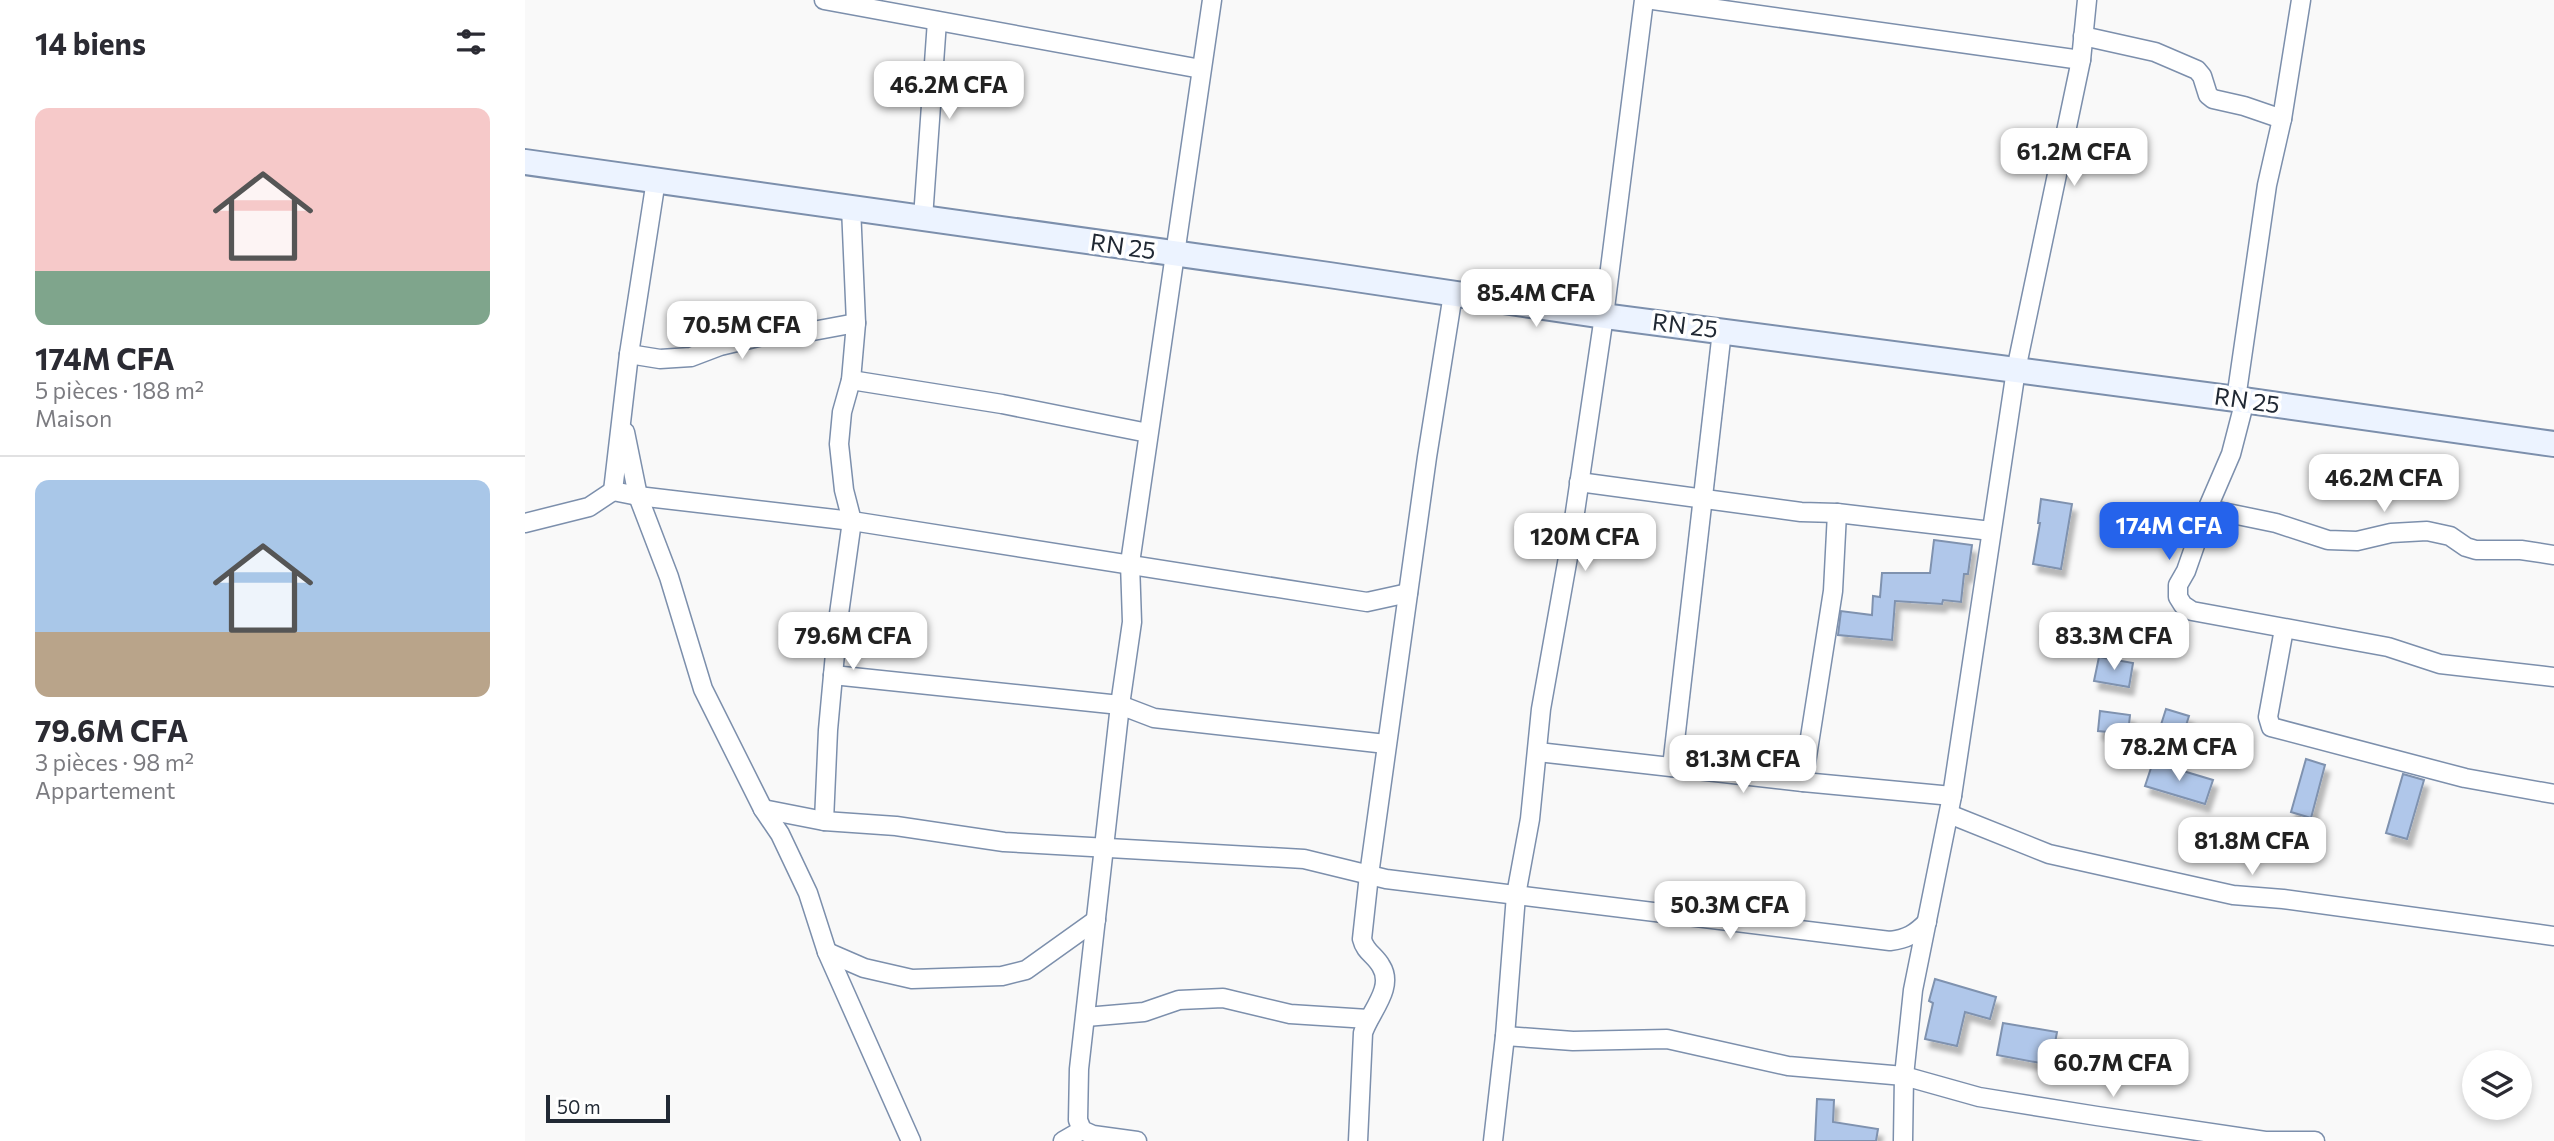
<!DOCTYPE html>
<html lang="fr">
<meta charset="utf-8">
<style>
:root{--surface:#fff;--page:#f7f7f7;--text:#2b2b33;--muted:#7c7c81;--line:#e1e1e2;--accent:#2563eb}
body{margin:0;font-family:Commissioner,sans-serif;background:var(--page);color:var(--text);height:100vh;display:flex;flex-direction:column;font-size:26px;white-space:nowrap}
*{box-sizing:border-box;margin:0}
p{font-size:23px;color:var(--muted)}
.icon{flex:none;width:38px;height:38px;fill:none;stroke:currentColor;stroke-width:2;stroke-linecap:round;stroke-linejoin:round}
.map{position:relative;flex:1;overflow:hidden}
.sheet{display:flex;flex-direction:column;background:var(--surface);width:525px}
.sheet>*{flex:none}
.fabs{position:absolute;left:1937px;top:1050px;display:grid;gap:14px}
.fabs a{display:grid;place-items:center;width:70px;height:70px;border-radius:50%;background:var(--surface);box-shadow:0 4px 10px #0003;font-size:35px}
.scale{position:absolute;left:21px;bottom:18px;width:124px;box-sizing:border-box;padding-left:7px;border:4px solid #212934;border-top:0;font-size:19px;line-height:24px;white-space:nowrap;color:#212934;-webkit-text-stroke:5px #fff;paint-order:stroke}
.price{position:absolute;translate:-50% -60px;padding:0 16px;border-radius:14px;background:#fff;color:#222;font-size:23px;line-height:46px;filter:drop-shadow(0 2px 4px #0008)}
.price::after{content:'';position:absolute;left:50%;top:42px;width:21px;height:16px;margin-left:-10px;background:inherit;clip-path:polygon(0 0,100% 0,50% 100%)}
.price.active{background:var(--accent);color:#fff}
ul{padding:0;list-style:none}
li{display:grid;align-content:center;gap:14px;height:371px;padding:0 35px}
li+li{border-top:2px solid var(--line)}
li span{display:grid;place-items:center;height:217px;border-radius:14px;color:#555}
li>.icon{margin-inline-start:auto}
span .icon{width:126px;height:126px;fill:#fffc;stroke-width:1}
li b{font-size:30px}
h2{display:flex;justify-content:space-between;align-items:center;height:84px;padding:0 35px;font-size:30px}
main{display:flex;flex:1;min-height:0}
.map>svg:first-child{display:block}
.building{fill:#b0c7ea;stroke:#7f92af;stroke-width:2;filter:url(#shadow)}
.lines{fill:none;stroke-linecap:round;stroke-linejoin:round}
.street-casing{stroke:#7c8fac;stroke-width:21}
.secondary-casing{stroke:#7c8fac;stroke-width:28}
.street{stroke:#fff;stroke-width:18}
.secondary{stroke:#ecf3ff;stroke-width:24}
.labels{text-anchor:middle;stroke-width:7;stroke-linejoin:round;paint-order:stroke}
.street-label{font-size:24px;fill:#212934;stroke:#fff}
</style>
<main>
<section class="sheet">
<h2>14 biens<svg class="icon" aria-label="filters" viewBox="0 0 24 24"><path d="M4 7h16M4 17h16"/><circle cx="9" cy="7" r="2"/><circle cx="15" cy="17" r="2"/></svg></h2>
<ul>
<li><span style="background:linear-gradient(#f6c9c9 75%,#7fa58c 0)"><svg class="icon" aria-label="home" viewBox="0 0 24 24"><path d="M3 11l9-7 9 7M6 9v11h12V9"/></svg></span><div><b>174M CFA</b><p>5 pièces · 188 m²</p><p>Maison</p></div></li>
<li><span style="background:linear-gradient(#a9c7e8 70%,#b9a48a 0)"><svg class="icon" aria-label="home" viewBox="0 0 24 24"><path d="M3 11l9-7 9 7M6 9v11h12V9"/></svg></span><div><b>79.6M CFA</b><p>3 pièces · 98 m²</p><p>Appartement</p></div></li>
</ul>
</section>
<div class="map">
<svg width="2029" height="1141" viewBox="0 0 2029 1141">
<defs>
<filter id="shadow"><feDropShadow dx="4.5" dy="8" stdDeviation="2" flood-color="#0004"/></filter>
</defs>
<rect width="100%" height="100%" fill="#f9f9f9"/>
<!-- building -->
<g class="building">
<polygon points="1516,499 1547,504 1536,569 1508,564 1515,523 1513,523"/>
<polygon points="1409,540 1447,545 1443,574 1439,574 1436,602 1418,600 1417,604 1370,601 1367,640 1313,635 1316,611 1347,615 1348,596 1355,597 1357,573 1405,573"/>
<polygon points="1574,657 1608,663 1604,687 1569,681"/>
<polygon points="1641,709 1664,716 1656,741 1633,734"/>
<polygon points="1575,711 1605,715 1603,734 1573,731"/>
<polygon points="1781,759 1800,765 1786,818 1766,812"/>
<polygon points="1628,762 1688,780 1680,804 1620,786"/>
<polygon points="1878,774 1899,780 1882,839 1861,833"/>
<polygon points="1410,979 1471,997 1465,1019 1440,1012 1432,1046 1400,1039 1408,1003 1404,1001"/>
<polygon points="1478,1023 1532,1032 1526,1065 1472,1055"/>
<polygon points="1292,1099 1309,1100 1308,1122 1353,1129 1351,1141 1290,1141"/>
</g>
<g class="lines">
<defs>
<g id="street">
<polyline points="299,0 676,69"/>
<polyline points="1128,0 1556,60"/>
<polyline points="1558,36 1630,52 1672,70 1677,76 1683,95 1688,99 1719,106 1757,119"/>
<polyline points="131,180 104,354 88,491 113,496 327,521 842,602 883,593"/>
<polyline points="398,218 412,21"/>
<polyline points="104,354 135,359 166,357 195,346 250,333 288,331 331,323"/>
<polyline points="326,380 477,404 623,433"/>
<polyline points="1711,399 1742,185 1757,119 1776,0"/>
<polyline points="1720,400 1706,454 1684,505 1661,571 1653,585 1653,597 1658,605 1667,611 1863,647 1915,664 2029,677"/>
<polyline points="100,432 113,496 144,577 178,689 238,809 255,834 283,893 302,952 386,1141"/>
<polyline points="1054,482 1276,512 1312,513 1466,531"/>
<polyline points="1683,509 1751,523 1803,540 1832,541 1866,533 1902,531 1925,536 1941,547 1951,550 1996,550 2029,555"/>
<polyline points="0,523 64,507 88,491"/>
<polyline points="1759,629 1743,717 1746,727 1940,778 2029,794"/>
<polyline points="308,675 595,705 629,718 861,744"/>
<polyline points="1013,752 1278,782 1427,796"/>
<polyline points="1147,767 1197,331"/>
<polyline points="1278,782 1308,591 1312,513"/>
<path d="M238,809l61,12 72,5 108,16 300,17 82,20 504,62c17,-2 25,-7 37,-19"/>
<polyline points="1424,814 1524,854 1708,895 1758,899 2029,936"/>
<polyline points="299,821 303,730 313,621 327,521 319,490 314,444 317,412 326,380 331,323 326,207"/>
<polyline points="302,952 339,968 387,979 477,976 501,970 571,920"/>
<polyline points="561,1017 619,1012 654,1000 698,998 765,1014 843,1019"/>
<polyline points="980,1036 1048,1041 1142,1039 1263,1066 1379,1076 1454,1097 1572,1116 1740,1141 1790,1141"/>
<polyline points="538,1141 557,1130"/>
<polyline points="612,1141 568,1135 557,1130 553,1120 554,1069 595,705 607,622 605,563 687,0"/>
<path d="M833,1141l5,-108c6,-20 32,-45 18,-67 -6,-11 -16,-14 -19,-27l7,-64 58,-418 26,-163"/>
<polyline points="968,1141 980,1036 991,895 1005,819 1016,709 1045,546 1079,316 1119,0"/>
<polyline points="1378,1141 1379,1076 1388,990 1427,796 1491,370 1556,60 1562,0"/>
</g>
<polyline id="secondary" points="0,162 804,275 1079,316 1711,399 2029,444"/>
</defs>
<!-- street casing -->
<use href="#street" class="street-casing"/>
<!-- secondary casing -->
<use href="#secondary" class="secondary-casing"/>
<!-- street -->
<use href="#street" class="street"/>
<!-- secondary -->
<use href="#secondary" class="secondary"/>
</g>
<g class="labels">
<!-- street labels -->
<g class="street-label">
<text transform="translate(598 247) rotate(8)" y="8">RN 25</text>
<text transform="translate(1160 326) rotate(7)" y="8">RN 25</text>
<text transform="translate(1722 401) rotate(8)" y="8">RN 25</text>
</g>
</g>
</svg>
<div class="fabs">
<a><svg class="icon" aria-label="layers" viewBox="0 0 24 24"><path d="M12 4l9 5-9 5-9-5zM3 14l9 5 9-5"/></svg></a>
</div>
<div class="scale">50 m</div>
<b class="price" style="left:424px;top:121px">46.2M CFA</b>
<b class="price" style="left:1549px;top:188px">61.2M CFA</b>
<b class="price" style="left:1011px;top:329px">85.4M CFA</b>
<b class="price" style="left:217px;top:361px">70.5M CFA</b>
<b class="price" style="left:1859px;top:514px">46.2M CFA</b>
<b class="price active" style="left:1644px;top:562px">174M CFA</b>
<b class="price" style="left:1060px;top:573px">120M CFA</b>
<b class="price" style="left:328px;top:672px">79.6M CFA</b>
<b class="price" style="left:1589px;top:672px">83.3M CFA</b>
<b class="price" style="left:1654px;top:783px">78.2M CFA</b>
<b class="price" style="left:1218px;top:795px">81.3M CFA</b>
<b class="price" style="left:1727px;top:877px">81.8M CFA</b>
<b class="price" style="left:1205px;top:941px">50.3M CFA</b>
<b class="price" style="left:1588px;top:1099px">60.7M CFA</b>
</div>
</main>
